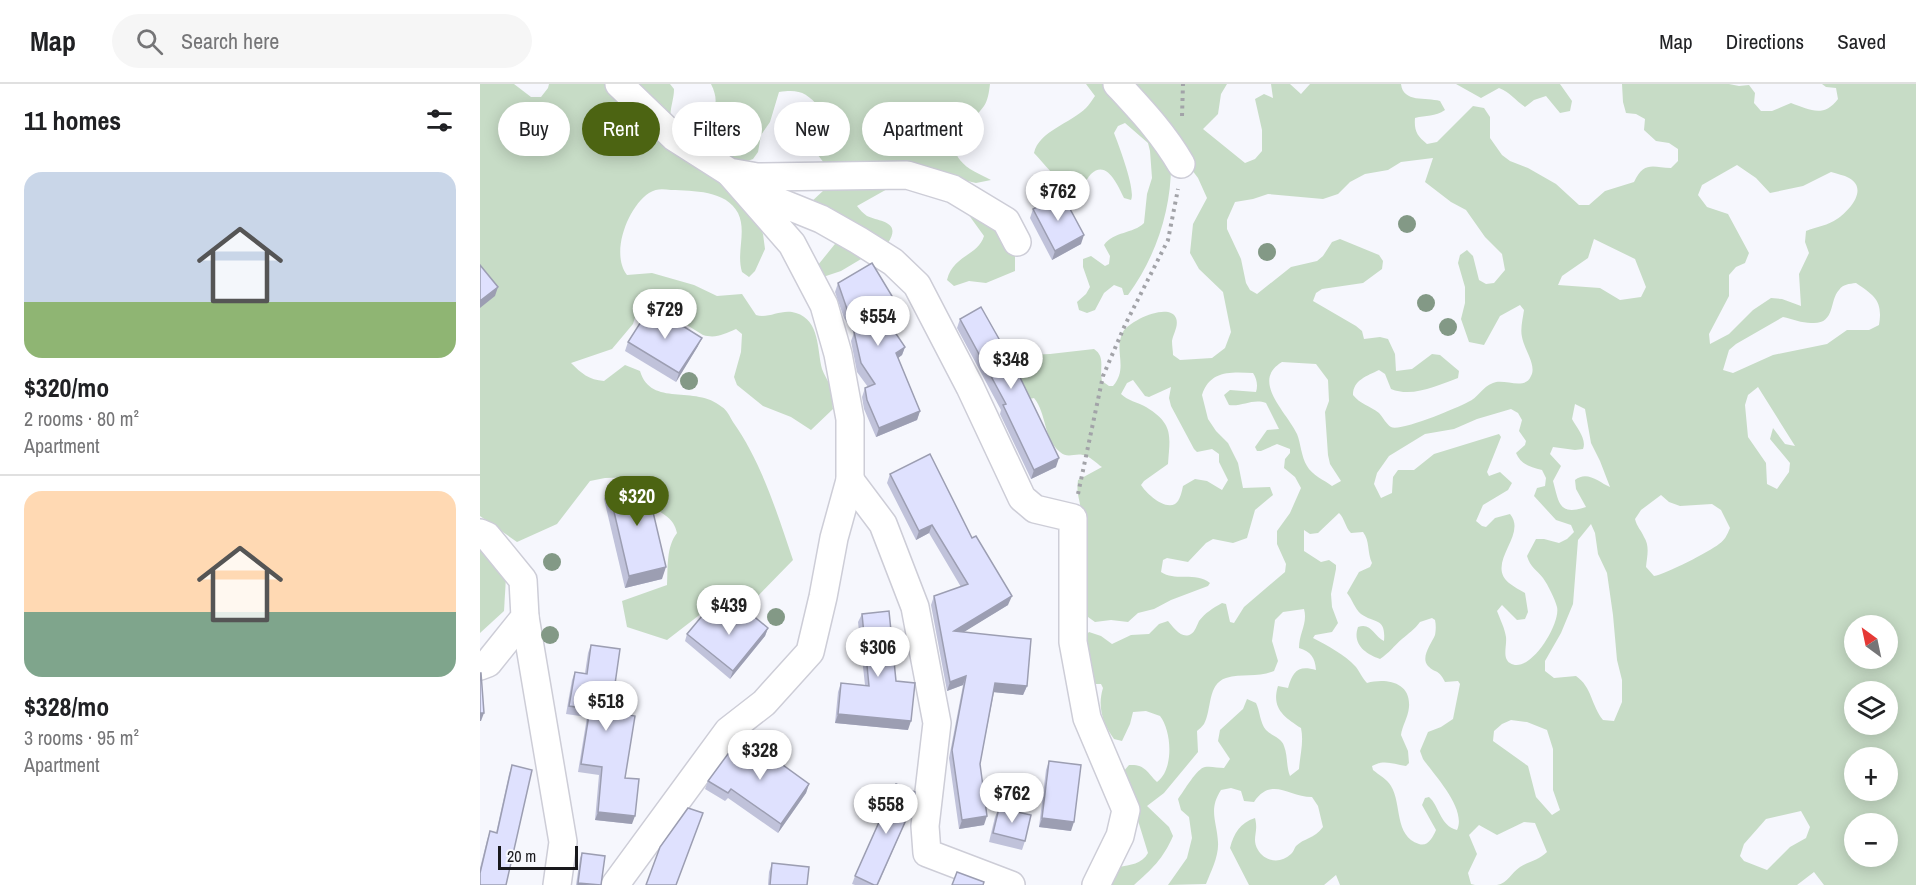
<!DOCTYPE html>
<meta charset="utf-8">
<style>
:root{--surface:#fff;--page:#f6f6f6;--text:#202124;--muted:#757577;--line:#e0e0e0;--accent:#4c6412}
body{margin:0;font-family:"Archivo Narrow",sans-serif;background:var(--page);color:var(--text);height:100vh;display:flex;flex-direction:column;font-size:22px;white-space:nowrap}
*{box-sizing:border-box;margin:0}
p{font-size:20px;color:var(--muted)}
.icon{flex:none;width:33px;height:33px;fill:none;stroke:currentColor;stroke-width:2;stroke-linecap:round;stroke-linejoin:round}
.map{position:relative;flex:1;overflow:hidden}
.side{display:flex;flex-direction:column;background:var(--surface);width:480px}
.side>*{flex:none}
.banner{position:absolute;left:18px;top:18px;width:570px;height:54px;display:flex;gap:12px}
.needle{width:39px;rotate:327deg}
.controls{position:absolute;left:1364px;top:531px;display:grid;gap:12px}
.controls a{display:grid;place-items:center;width:54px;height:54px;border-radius:50%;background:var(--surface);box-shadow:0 3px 15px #0003;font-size:30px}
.scale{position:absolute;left:18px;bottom:15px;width:80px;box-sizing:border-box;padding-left:6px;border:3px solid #18181c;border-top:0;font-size:16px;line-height:21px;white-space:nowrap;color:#18181c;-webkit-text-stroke:4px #f6f7fd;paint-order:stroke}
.price{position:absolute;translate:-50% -51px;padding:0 14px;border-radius:21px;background:#fff;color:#222;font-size:20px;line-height:39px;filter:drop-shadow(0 2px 3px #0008)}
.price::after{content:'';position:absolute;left:50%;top:36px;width:18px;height:14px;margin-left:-9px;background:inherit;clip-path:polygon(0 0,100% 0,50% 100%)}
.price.selected{background:var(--accent);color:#fff}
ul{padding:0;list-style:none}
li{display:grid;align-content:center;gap:12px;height:318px;padding:0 24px}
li+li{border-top:2px solid var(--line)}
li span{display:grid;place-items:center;height:186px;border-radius:18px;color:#555}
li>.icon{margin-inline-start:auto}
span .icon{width:108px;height:108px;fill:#fffc;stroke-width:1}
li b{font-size:26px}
h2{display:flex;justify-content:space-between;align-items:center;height:72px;padding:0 24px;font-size:26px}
.pill{padding:0 21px;border-radius:27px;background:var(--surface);box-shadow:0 3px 15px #0003;font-size:21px;line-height:54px}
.pill.selected{background:var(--accent);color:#fff}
header{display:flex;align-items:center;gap:36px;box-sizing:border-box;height:84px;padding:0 30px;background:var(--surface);border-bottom:2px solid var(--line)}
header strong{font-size:28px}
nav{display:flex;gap:33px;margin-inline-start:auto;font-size:21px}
.search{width:420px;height:54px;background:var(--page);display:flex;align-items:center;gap:15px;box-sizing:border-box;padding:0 21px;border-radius:33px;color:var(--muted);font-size:22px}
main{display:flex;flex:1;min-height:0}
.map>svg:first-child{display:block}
.green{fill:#c7dcc6;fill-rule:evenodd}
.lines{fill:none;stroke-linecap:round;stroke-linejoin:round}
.street-casing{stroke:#cdcdd7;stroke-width:30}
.path{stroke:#a2a3a8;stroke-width:4;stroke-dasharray:3 4.5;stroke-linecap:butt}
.street{stroke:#fff;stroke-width:27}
.tree{fill:#839986}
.wall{fill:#c0c2da}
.shaded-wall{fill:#9c9eb2}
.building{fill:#dfe1fe;stroke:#9c9eb2;stroke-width:1.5}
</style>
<header>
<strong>Map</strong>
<div class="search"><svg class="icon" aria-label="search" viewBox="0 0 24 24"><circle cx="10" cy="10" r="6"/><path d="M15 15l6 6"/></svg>Search here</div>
<nav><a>Map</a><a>Directions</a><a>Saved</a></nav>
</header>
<main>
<section class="side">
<h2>11 homes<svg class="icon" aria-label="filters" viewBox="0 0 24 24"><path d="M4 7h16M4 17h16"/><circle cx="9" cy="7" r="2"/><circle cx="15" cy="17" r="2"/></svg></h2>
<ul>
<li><span style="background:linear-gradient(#c9d6e8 70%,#8fb573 0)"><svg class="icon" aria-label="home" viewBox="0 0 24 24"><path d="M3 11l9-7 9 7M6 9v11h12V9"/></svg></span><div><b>$320/mo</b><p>2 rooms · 80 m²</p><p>Apartment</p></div></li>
<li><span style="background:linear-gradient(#ffd9b3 65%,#7fa58c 0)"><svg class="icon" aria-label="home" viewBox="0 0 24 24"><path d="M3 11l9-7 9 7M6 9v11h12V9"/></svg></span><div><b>$328/mo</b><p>3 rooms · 95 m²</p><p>Apartment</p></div></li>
</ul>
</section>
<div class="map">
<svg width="1436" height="801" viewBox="0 0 1436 801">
<rect width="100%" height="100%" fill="#f6f7fd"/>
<!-- green -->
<g class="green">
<path d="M0,0h34l17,13h10l7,-9 1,-4h121l4,5c0,12 -5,20 -3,31l9,6c25,-4 45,-14 31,-42h279c-1,8 -2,16 -6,22 -16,22 -48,38 -14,63 6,4 14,7 21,11l-15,3 -13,-3 52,66v25l-29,12 -17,-2 -15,5 -7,-6c6,-25 31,-24 37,-44l-29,-40 -14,-9 -52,1 -32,18c3,4 6,7 10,10 13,6 35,5 21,27l-47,28 -18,6 -5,-12 21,-26 -29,-36 14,-13 14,-9 -24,-31v-25l6,-17c-14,-16 -21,-19 -41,-16l-9,30 -9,13 -3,17 -5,7 -8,3 11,56 7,16 2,15 -10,22 -6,6 -7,-5c-6,-19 5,-41 -4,-59 -12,-23 -45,-22 -67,-23 -8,-1 -14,-2 -22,3 -21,14 -39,60 -22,82l25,-2 42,12 23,11 25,-2 14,21c13,4 26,-7 40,-2 24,7 21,37 26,56 2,6 6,11 8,17 3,7 2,15 3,23l-22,21 -20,-13 -28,-11 -26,-21 -3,-8 7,-25 1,-18 -6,-5c-12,5 -20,10 -33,6l-55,-34h-8l-7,23 -21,25 -41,14c10,10 18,17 33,18l21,-16 15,6c11,37 55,13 82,36 5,3 8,10 11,15 29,41 44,91 60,138l-38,39 -53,14 -35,27 -40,-13 -5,-26 45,-16c1,-17 -1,-38 10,-52 -4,-18 -16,-17 -26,-30 -7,-10 1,-13 -14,-26l-32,1 -15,3 -33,43 -40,18 -37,-26z"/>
<path d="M606,0h141l-6,10 -3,20 -15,15 42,34 10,-4 7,-8v-21l-7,-31 9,-5 9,4 -2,-14h19l11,10 9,-10h91c2,19 25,13 39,17l5,9c-10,7 -19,5 -30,8 -1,13 2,18 12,26l10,-2 36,-36 11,2 6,9v21l12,17 8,6 18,7 28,16 23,21h10l16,-14 29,-9c10,-21 18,-15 37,-14l7,-7v-12l-9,-6 -13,-2 -12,-11 1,-11 -9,-5 -10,-1 -3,-11 -1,-18h107l10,2 10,-1 6,8 -1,10 7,8h11l19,-8c19,7 33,15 47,-4l-2,-11 -10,-1 -4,-3h94v801h-92l-10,-13 -17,13h-300c11,-2 14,-12 23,-18 10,-6 19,-7 27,-15l-12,-29 -11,-1 -27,13 -18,-10 -10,10 8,19 -9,19 3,11 4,1h-135l-4,-10 -12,10h-75l-19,-37c4,-15 10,-25 25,-30 4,15 -4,20 3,32 7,12 23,14 33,4 3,-3 3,-5 5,-8 8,-8 18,-7 27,-19l-5,-21 -6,-9c-24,0 -40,-21 -58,5l-10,-1 -3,-10 -10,-3 -10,2c-13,20 -4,31 -3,52 1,14 -7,29 -12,42l-38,1 19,-27 5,-20 -3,-21 -8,-7 -3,-11c6,-8 19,-31 27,-32 6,-1 13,1 19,1l6,-9 -12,-18 2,-11 23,-21 4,-10 9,4c4,8 4,20 10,27 6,6 16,8 18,16 4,10 2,20 6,30l9,-7c1,-14 5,-27 2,-41 -17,-11 -30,-20 -23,-42l10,2c5,-17 10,-23 28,-18 -1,-13 -5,-18 -17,-22 0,-15 9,-25 5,-39l-21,3 -8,8 -3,21 6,20 -4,10c-16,7 -32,2 -48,7 -19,6 -14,32 -22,46 -2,3 -5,5 -7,7l1,21 -34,41 -17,13 22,21 4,9c-10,23 -21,33 -39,49h-24l9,-18c11,-2 23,-3 29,-14l-25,-81 6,-7c16,-1 18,7 28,17 17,-12 15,-51 3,-66l-14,-5 -13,1 -3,12 -8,17 -8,-2c-11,-15 -17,-32 -11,-51l-2,-4h-8l-8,-9 1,-40 3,-3 12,4 11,8 19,-9 18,-1 10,-10 9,-3c5,6 14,19 23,13 4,-2 6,-9 8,-13 6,-8 14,-13 23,-18l4,1 4,18 4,1 10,-16 41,-35 1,-8 -9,-20v-13l13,-18 11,-25 -6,-11 -11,-9 1,-9 5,-6v-4l-13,-5 -16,7h-4l-2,-4 12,-17 12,-1 -13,-26c-13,-5 -24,4 -37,2l-5,-10 6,-5 26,2c2,-6 1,-13 -3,-19 -22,-1 -43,-3 -51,22l6,24 8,12 12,12 10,20 5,25 27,-1 3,8 -18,15 -8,28 -14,5 -20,-4 -7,4 -18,19 -21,-4 -4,2 -2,12c15,10 34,-1 49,11l-2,3 -37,14 -17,9 -16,4 -10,9 -17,-2 -16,2 -7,-5 -2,-4c2,-34 -2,-67 -5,-101 -1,-14 -5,-17 -3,-32l24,-13c-6,-4 -12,-11 -19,-12 -9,-2 -15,4 -23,-3 -17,-14 -13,-38 -26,-54l-32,7 4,-49 44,-2 44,-5c12,8 5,19 8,32l7,5h4c16,-19 0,-35 10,-54 6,-11 46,-30 53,-14 3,8 -3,16 -4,23 0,5 1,10 1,14l7,5 32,-2 13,-10 6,-16 -8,-40 -24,-23 -9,-16 3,-29 14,-26 -9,-20 -18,-24 -9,7c1,47 -15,96 -43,134h-4l-2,-7 -8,-3 -10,8 -9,17 -8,3 -8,-3 -2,-8 9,-8 4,-7 -7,-20v-8l8,-3 14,10 4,-2 1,-8 -6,-11c10,-14 29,-11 40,-22l3,-29 5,-16 -2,-27 -2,-8 -23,-20 -7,3 -4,7c5,13 22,57 17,67l-7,-2c-6,-12 -17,-39 -33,-24 -3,3 -5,8 -9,11 -23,3 -33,-17 -48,-32 5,-22 37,-30 52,-45 3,-3 6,-8 9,-12zM953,74l-8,24 26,20 15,8 19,27 17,17 3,16 -11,13 -8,1 -7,-4 -6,-24 -6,-6 -7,5 -2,8 7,24v16l-4,16 8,23 15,3 16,-29 20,-11 4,5c-1,8 -4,19 -2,27 2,12 15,28 9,39 -6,15 -27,2 -38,7 -11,4 -15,15 -25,19 -11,6 -68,30 -77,25 -5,-3 -8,-10 -12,-14 -9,-7 -19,-9 -26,-18 0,-15 14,-19 26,-25l6,4 6,15c22,9 47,-4 67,-11l1,-7 -19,-16 -8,-1 -20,15 -16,2 -1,-17 -7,-15 -8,-2 -16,2 -2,-8 -6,-5 -43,-25 3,-8 6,-4 41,-6 19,-14 1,-8 -4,-6 -39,-16 -8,3 -9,14 -6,5 -26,6 -34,27 -7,-4 -4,-7 -5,-24 -14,-30v-9l8,-18 18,-3 15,-5 55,5 15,-5 12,-12 15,-8 23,-4 13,-8zM1257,81l19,13 14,15 33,-7 28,-14c6,2 13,3 18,6 20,11 0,33 -12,41 -8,6 -21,8 -31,12l-1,11 4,11 -10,21 2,32 -19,-7 -11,-1 -18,12 -24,24 -19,10 -1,-10 20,-38v-21l7,-8 9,-4 4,-10 -21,-39 -21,-7 -9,-12 4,-10zM1114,155l41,20 11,28 -5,10 -21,3 -20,-12 -42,-3 4,-9 26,-18zM1376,199c19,13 27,18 23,42l-10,5h-22l-20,14 -54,11 -40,18 -10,-3 6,-20 7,-6 47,-27c9,2 19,6 28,6 25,2 18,-23 28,-33 4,-6 10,-6 17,-7zM802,278l34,2 12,16 1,21 -4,11 3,43 2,9 11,17 -9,5c-8,-6 -20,-11 -25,-20 -6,-10 -6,-22 -10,-32 -10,-22 -47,-53 -15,-72zM653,296l12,16 4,1 22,-10 -2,11 2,8 23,43 3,3 15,-3 7,5v8l9,18 -6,10 -15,-9 -12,-2 -12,7c-1,5 -3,15 -8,18 -11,6 -29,-11 -34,-19l3,-4 24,-17c2,-28 6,-40 -22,-57 -9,-5 -18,-6 -25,-13l6,-11zM1278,303l37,59 -10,-2 -12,-16 -3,11 20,24 -1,9 -12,17 -10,-5 -1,-21 -18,-26 -3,-32 3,-10zM1095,320l10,5 6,34 9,18 10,26c-11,-5 -23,-17 -35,-7l1,9 10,18c-27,9 -27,-4 -33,-26l8,-15 -11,-12 3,-7 22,3 8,-1c4,-10 -6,-21 -11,-30zM1031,325l7,4 4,7 -3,11 7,10 -1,4 -9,8c5,12 15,14 26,17l4,8 -1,8 -8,2 -3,8 22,24 15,5 3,7 -7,7 -8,4 -15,-4h-8l-9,17c3,11 10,14 16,22 5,7 12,21 14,29 4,17 -28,69 -47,56 -8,-5 -3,-17 -4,-26 -1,-8 -6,-18 -9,-26l5,-6 15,15 8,-1 3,-7 -3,-19c-5,-3 -11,-6 -16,-10 -24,-20 19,-48 1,-69l-15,4 -9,9 -4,-1 -6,-5 7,-16 25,-15 4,-7 -12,-11 -11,4 -2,-4 14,-35 -2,-3 -65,20 -20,16h-16l-5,7 -1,16 -11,5 -7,-14 3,-11 12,-17 36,-22 29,-5 23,-10zM1181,411l8,7 11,4 32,-2 9,6 9,18c-3,7 -5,12 -11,16 -10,8 -53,30 -65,32l-8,-9c1,-10 4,-21 -2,-30 -3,-7 -7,-10 -9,-18l6,-9zM859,429c6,6 6,14 12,20l12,-1c7,9 4,20 9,31l-2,4 -11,5 -12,21c5,6 8,16 14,21 14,10 25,3 23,27 -10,-5 -13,-19 -26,-14 -6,17 7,27 22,32 9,-6 14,-13 22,-20 7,-6 12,-9 18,-17l12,-4 3,2c1,5 1,9 0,15 -3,8 -15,22 -7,31 8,8 10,2 17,16l13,-1 2,3 -7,35 -12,8 -13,5 -8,19 3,8c12,17 44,50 34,71 -17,-4 -18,-25 -28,-33l-4,1 -3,7 14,25c-3,7 -8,17 -17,14 -25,-8 -17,-40 -28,-58 -4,-7 -12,-11 -18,-16l-1,-4c12,-7 21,-2 34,0l3,-3 -1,-12 -7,-16c1,-9 7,-17 8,-28 2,-25 -23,-29 -42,-24 -5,-5 -7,-11 -11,-16 -12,-13 -28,-21 -43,-29l2,-3 17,-3 6,-9 -6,-16 -1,-13 5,-25v-4l-7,-5 -8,2 -17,-11v-21l6,4 8,-1zM1111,440l4,9 3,21 9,19 6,42 4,45 5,20v22l-8,19 -11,-1c-12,-15 -11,-33 -27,-44l-22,2 -9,-7v-10l16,-28 12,-29 5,-64zM1374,542h33v32h-33zM1374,608h33v32h-33zM1031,636l16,2 20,8 6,19v41l7,20 -8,5 -16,-18 -8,-31 -35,-25 1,-10 8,-7zM1374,674h33v32h-33zM1321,727l9,16 -4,11 -16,9 -23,23 -23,-9 -4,-5 4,-12 22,-25zM1374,740h33v32h-33z"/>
<path d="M976,0h104l12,17 -2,10 -10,2 -14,-17 -12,4 -9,7c-10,-7 -15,-15 -26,-19l-18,10z"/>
<polygon points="0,465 26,493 24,527 0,549"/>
</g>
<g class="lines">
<defs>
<g id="street">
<polyline points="139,0 194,53 249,88 277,93 427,91 473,105 526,137 537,158"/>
<path d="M637,0c24,26 46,49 64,80"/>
<polyline points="370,396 403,440 435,523 457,639 445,742 447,769 531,801"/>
<polyline points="0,449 7,452 43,496 45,533 8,579 0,582"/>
<polyline points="45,533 83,758 77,801"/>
<polyline points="135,801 248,647 284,619 330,568 343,513 354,454 370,396 370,335 358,270 344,221 312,160 249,88 299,118 341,135 378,156 413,178 437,201 490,303 542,414 555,425 593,434 593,558 607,634 646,726 640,752 616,801"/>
</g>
</defs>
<!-- street casing -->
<use href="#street" class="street-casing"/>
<!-- path -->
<g class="path">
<polyline points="702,32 703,0"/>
<polyline points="598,410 623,292 645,241 688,156 698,105"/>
</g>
<!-- street -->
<use href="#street" class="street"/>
</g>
<!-- trees -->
<g class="tree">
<circle cx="927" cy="140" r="9"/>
<circle cx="787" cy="168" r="9"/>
<circle cx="946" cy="219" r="9"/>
<circle cx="968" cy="243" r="9"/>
<circle cx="209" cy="297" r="9"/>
<circle cx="72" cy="478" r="9"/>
<circle cx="296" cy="533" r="9"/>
<circle cx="70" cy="551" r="9"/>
</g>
<!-- wall -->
<g class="wall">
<polygon points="553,125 601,160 572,176 550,134"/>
<polygon points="358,199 412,225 403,231 425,263 422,271 418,274 440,327 437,336 396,353 384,325 382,313 385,304 388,303 377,288 371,257 374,249 364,234 355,208"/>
<polygon points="480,235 576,383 551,395 520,330 521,326 477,244"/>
<polygon points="148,258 218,262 196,298 145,267"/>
<polygon points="410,390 492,454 528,521 483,548 547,602 543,611 514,608 500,680 504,741 479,745 469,674 483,601 467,607 451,521 454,512 481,503 449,449 436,456 407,399"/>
<polygon points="128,402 182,495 145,504 124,415"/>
<polygon points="382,530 416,597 428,646 355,639 358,608 361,599 385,601 378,538"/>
<polygon points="244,541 288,544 285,552 250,595 205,557 207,550"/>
<polygon points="111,561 131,628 145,694 152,740 115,736 119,691 98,688 107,633 86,630 92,596 95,588 105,589 108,569"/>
<polygon points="569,677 591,747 559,743 566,686"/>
<polygon points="32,681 52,686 0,801 0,784 7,756 10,747 16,749 29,690"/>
<polygon points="228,697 329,700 326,709 298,749 248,714 245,717 225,705"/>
<polygon points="519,724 545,757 542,766 509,758 515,733"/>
<polygon points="431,725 398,801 375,801 372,800 375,792"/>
<polygon points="102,769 121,801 96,801 100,774"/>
<polygon points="292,779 327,801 288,801 289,788"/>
</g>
<!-- shaded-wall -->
<g class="shaded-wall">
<polygon points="604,151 601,160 572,176 575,167"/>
<polygon points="18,203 15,212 0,224 0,217"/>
<polygon points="415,217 412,225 397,235 400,226"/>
<polygon points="222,254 218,262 196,298 199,289"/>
<polygon points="425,263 422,271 413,278 416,269"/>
<polygon points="440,327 437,336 396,353 399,344"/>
<polygon points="579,374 576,383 551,395 554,386"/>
<polygon points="452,441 449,449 436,456 439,447"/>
<polygon points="186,483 182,495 145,504 149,492"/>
<polygon points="532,512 528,521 471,556 474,547"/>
<polygon points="288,544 285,552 250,595 253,587"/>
<polygon points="486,592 483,601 467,607 470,598"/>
<polygon points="515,599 547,602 543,611 512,608"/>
<polygon points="0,629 4,629 1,637 0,637"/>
<polygon points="358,630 431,637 428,646 355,639"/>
<polygon points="329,700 326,709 298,749 301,740"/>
<polygon points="118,728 155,732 152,740 115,736"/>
<polygon points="507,732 504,741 479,745 482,736"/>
<polygon points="562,734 594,738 591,747 559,743"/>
<polygon points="98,799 114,801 97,801"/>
</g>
<!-- building -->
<g class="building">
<polygon points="582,110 604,151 575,167 553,125"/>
<polygon points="392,179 415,217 400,226 425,263 416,269 440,327 399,344 387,316 385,304 395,300 381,279 374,248 379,245 367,225 358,199"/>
<polygon points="0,181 18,203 0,217"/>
<polygon points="171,222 222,254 199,289 148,258"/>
<polygon points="501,223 536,285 579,374 554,386 523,321 526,320 480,235"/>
<polygon points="450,370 492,454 496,452 532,512 474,547 551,555 547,602 515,599 500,680 507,732 482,736 472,666 486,592 470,598 454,512 488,500 452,441 439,447 410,390"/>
<polygon points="165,394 186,483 149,492 128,402"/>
<polygon points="260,521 288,544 253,587 207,550 227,526 244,541"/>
<polygon points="409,527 416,597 435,599 431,637 358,630 361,599 389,602 382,530"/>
<polygon points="111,561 140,565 131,628 155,632 145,694 159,695 155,732 118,728 122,683 101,680 110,625 89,622 95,588 107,590"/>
<polygon points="0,589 1,589 4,629 0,629"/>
<polygon points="259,655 296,676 329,700 301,740 251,705 248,709 228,697"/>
<polygon points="569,677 601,681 594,738 562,734"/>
<polygon points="32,681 52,686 26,801 0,801 0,789 10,747 17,749"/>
<polygon points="416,700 435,708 434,718 397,801 394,801 375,792"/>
<polygon points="208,724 223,729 196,801 166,801 180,763"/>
<polygon points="519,724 551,731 545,757 513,749"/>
<polygon points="102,769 125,772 121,801 98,799"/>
<polygon points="292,779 329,783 327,801 290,801"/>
<polygon points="477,788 504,798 503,801 472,801"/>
</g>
</svg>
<div class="controls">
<a><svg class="needle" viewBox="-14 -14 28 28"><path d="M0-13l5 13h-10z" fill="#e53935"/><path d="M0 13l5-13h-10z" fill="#757577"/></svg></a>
<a><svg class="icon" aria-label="layers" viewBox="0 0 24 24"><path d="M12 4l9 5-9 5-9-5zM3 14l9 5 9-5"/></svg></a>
<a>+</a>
<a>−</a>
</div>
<div class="scale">20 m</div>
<b class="price" style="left:578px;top:138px">$762</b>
<b class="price" style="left:185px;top:256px">$729</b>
<b class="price" style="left:398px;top:263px">$554</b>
<b class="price" style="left:531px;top:306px">$348</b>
<b class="price selected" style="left:157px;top:443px">$320</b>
<b class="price" style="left:249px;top:552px">$439</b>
<b class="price" style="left:398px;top:594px">$306</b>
<b class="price" style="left:126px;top:648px">$518</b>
<b class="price" style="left:280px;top:697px">$328</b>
<b class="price" style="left:532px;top:740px">$762</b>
<b class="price" style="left:406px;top:751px">$558</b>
<div class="banner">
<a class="pill">Buy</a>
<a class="pill selected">Rent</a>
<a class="pill">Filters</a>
<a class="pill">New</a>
<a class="pill">Apartment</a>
</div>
</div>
</main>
